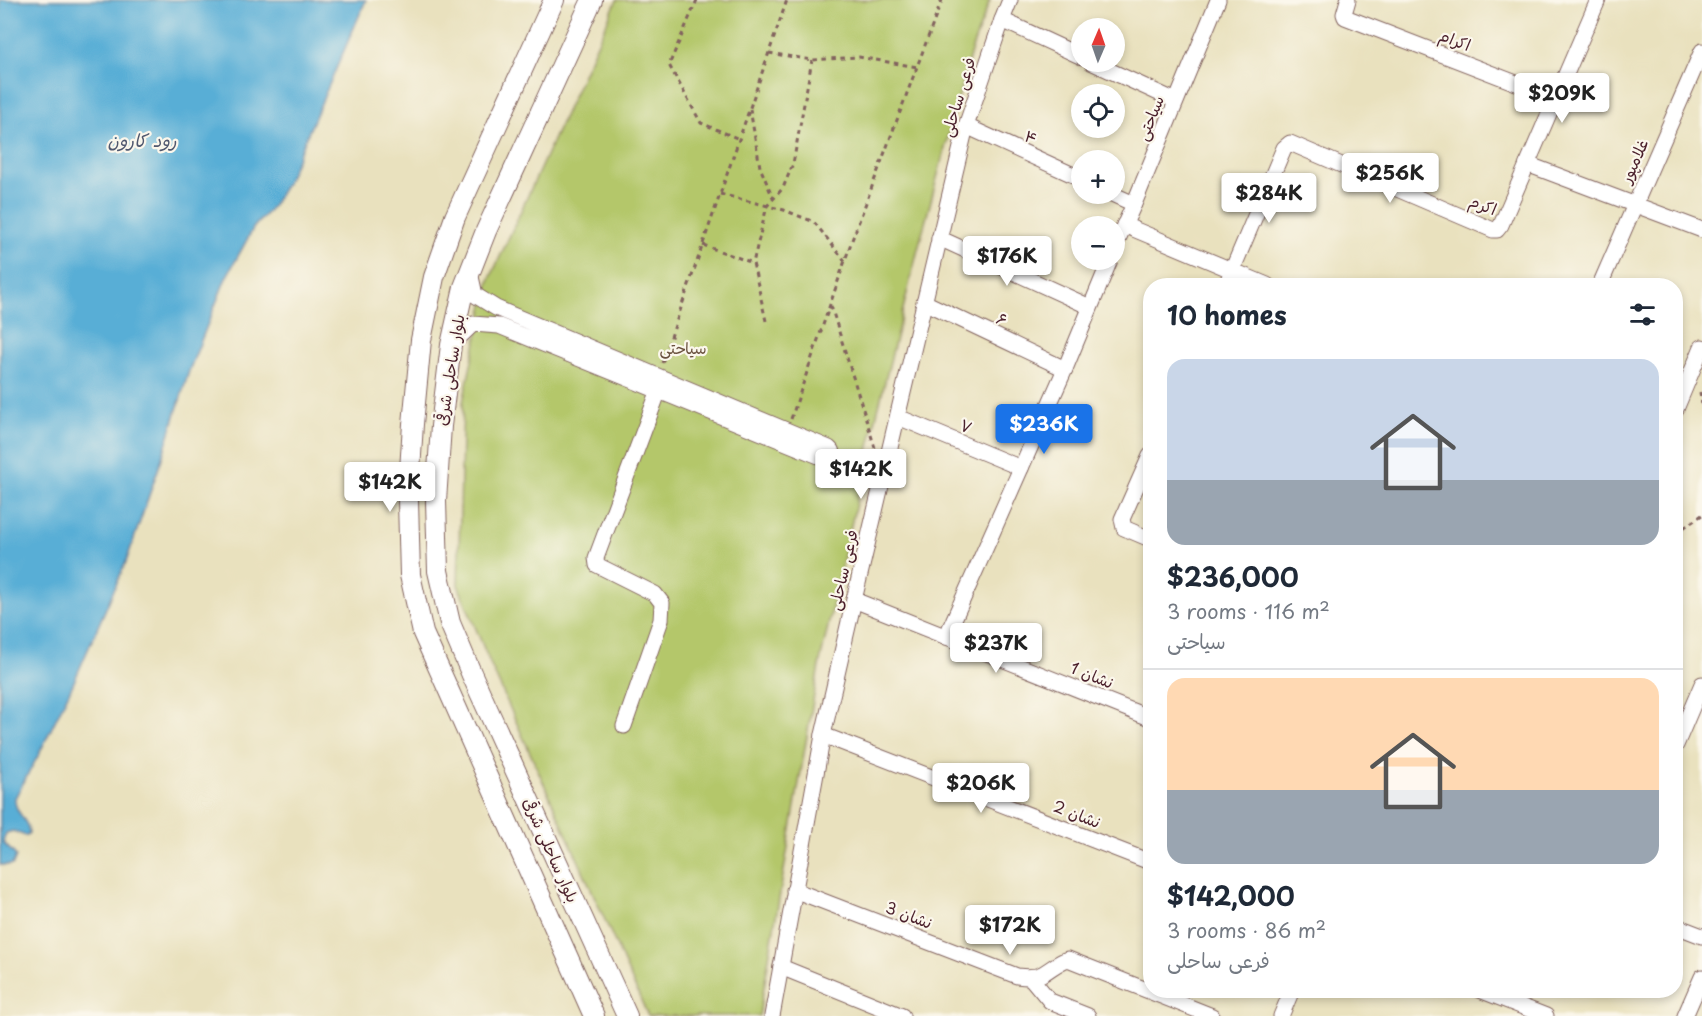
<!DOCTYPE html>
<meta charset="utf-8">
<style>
:root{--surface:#fff;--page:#f2f2f3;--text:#1f2937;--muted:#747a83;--line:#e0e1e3;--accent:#1a73e8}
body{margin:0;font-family:"Playpen Sans","Playpen Sans Arabic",sans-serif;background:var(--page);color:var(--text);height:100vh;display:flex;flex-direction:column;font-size:22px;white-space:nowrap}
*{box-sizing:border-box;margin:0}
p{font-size:20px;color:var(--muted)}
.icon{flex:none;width:33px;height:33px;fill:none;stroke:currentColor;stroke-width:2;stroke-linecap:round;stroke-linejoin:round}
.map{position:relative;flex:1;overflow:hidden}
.sheet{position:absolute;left:1143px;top:278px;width:540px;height:720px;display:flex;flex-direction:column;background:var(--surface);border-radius:24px;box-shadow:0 3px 9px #0003}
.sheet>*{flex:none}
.needle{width:39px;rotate:2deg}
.controls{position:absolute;left:1071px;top:18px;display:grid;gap:12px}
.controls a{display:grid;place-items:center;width:54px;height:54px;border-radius:50%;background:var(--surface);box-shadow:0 3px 9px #0003;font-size:30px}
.price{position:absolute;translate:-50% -51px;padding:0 14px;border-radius:6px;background:#fff;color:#222;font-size:20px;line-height:39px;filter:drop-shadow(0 2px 3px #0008)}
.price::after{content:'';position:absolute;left:50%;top:36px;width:18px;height:14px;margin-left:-9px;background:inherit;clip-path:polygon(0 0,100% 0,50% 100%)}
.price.current{background:var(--accent);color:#fff}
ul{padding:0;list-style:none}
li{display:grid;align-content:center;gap:12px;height:318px;padding:0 24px}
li+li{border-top:2px solid var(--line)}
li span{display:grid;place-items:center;height:186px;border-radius:18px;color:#555}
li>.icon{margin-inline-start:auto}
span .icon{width:108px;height:108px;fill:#fffc;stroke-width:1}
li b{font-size:26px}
h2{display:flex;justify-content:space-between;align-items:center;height:72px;padding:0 24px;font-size:26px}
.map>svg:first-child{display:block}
.green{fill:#b4c76a;stroke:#7f734a;stroke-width:1.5}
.water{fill:#59aed6;stroke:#526680;stroke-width:1.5}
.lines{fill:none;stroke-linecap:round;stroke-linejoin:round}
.minor-casing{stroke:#82635e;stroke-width:17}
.major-casing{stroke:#82635e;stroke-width:22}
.path{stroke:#82635e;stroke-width:3;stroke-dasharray:4.5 4.5;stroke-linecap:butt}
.minor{stroke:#fff;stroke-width:15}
.major{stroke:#fff;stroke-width:20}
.labels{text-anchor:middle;stroke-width:4.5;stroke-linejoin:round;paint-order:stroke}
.street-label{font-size:16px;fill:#4a1f2b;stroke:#fbf7ec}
.park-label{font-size:16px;fill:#6a513e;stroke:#fbf7ec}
.water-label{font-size:18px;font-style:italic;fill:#50586f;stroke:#fbf7ec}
</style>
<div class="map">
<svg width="1702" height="1016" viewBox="0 0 1702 1016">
<rect width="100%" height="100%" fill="#fbf7ec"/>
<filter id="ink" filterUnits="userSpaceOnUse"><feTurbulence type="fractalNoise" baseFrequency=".0167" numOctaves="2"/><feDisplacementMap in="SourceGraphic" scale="12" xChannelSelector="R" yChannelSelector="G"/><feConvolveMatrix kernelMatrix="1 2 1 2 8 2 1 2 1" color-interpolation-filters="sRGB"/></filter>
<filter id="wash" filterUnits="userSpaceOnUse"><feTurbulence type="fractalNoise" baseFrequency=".008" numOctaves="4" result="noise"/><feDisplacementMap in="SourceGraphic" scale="24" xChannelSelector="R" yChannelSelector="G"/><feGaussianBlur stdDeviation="1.35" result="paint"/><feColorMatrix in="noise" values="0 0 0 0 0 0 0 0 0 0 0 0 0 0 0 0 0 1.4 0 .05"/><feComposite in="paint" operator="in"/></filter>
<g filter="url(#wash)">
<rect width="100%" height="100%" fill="#e9e1be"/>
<!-- green -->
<polygon class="green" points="617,0 990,0 971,51 918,249 871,438 819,666 759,1016 648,1016 492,668 458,585 463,402 489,281"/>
<!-- water -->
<path class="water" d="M0,0h366l-80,184 -14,23 -18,20 -28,51 -37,93 -27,87 -36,104 -53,122 -35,72 -23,42c-1,15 14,22 14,35l-3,3 -13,-5 -7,2 -3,9c4,6 9,8 13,14l-2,6 -2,3h-12z"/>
</g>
<g filter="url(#ink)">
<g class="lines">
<defs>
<g id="minor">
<polyline points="1348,0 1344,14 1345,17 1555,98"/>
<polyline points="1002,20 1082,57"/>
<polyline points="1091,62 1176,101"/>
<polyline points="966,126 1082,179"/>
<polyline points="1527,164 1702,230"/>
<polyline points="1112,194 1134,204"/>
<polyline points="1124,225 1267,285"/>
<polyline points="939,238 1090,307"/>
<polyline points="1114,248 1134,204 1218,0"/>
<polyline points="1226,285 1284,148 1290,143 1493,230 1497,230 1501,225 1598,0"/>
<polyline points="1600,285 1702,51"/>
<polyline points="924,302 1065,369"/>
<polyline points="451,345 473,324 499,326 826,459 828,459 833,455 831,450 829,448 496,308 475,295 470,272"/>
<polyline points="1676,409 1702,347"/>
<polyline points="898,417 1021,468"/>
<polyline points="1150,456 1122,519 1124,528 1150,539"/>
<polyline points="854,600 1150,718"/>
<polyline points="946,637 1065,369 1110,260"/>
<polyline points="624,726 661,620 662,603 655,594 597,565 596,558 662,382"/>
<polyline points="823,735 1150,862"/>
<polyline points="1676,745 1702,684"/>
<path d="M794,890l223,86c8,1 17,2 25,-2 9,-5 16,-12 26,-15l144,57"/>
<polyline points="1676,926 1702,936"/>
<polyline points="781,967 902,1016"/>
<polyline points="1030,977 1050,1001 1088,1016"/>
<polyline points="1480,990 1546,1016"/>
<polyline points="772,1016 823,735 854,600 966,126 1002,20 1010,0"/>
<polyline points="1281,1016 1292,990"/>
<polyline points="1685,1016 1702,977"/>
</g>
<g id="major">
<polyline points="554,0 455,217 434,277 421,340 413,424 408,501 410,575 423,633 594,1016"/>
<polyline points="592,0 486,231 464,287 451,345 441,426 436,501 438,571 450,623 472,675 627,1016"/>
</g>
</defs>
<!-- minor casing -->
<use href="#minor" class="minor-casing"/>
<!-- major casing -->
<use href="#major" class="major-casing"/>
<!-- path -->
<g class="path">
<polyline points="697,0 669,65 701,123 739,139"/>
<polyline points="769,53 812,60 859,57 917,67"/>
<polyline points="750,109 760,167 773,198"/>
<polyline points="720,194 784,210 814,222 845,261"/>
<polyline points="703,245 753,263"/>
<polyline points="831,306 875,448"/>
<polyline points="766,321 753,263 767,206 783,188 793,164 812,60"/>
<polyline points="662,363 787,0"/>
<polyline points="1700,392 1702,405"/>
<polyline points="791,419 852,240 942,0"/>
<polyline points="1676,533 1702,515"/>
</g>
<!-- minor -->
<use href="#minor" class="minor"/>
<!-- major -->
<use href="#major" class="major"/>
</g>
</g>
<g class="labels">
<!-- street labels -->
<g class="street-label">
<text transform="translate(1455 40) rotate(21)" y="6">اکرام</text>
<text transform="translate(958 97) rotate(-73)" y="6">فرعی ساحلی</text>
<text transform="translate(1150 118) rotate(-68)" y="6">سیاحتی</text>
<text transform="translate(1031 137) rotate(25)" y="6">۴</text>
<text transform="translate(1634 161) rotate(-66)" y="6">غلامپور</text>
<text transform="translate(1483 205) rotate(21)" y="6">اکرم</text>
<text transform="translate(1002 319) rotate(25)" y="6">۶</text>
<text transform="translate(450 370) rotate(-81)" y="6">بلوار ساحلی شرقی</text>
<text transform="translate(966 426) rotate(23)" y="6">۷</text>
<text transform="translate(843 570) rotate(-77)" y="6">فرعی ساحلی</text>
<text transform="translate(1092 675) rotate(22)" y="6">نشان 1</text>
<text transform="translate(1077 814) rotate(21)" y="6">نشان 2</text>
<text transform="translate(551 850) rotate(66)" y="6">بلوار ساحلی شرقی</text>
<text transform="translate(909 915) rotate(21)" y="6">نشان 3</text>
</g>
<!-- park labels -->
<g class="park-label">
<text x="683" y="354">سیاحتی</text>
</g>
<!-- water labels -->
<g class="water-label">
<text x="142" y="147">رود کارون</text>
</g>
</g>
</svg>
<div class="controls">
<a><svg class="needle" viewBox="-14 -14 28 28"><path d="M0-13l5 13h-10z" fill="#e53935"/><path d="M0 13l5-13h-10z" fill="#747a83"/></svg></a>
<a><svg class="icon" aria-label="locate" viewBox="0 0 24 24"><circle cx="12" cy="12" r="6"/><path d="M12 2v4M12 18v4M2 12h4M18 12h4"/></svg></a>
<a>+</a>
<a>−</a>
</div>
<b class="price" style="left:1562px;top:124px">$209K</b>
<b class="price" style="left:1390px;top:204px">$256K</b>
<b class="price" style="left:1269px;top:224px">$284K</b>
<b class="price" style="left:1007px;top:287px">$176K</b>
<b class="price current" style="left:1044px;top:455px">$236K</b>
<b class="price" style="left:861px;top:500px">$142K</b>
<b class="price" style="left:390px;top:513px">$142K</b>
<b class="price" style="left:996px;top:674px">$237K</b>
<b class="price" style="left:981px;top:814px">$206K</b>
<b class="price" style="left:1010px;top:956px">$172K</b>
<section class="sheet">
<h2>10 homes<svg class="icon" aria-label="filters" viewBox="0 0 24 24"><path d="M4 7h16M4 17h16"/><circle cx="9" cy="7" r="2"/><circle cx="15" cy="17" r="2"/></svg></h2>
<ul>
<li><span style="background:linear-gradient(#c9d6e8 65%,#9aa5b1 0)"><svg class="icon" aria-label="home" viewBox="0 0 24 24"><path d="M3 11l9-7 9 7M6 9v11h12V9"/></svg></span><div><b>$236,000</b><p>3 rooms · 116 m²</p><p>سیاحتی</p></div></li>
<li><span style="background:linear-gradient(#ffd9b3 60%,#9aa5b1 0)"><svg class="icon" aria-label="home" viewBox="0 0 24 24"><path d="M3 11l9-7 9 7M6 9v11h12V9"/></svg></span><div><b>$142,000</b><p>3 rooms · 86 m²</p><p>فرعی ساحلی</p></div></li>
</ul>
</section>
</div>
